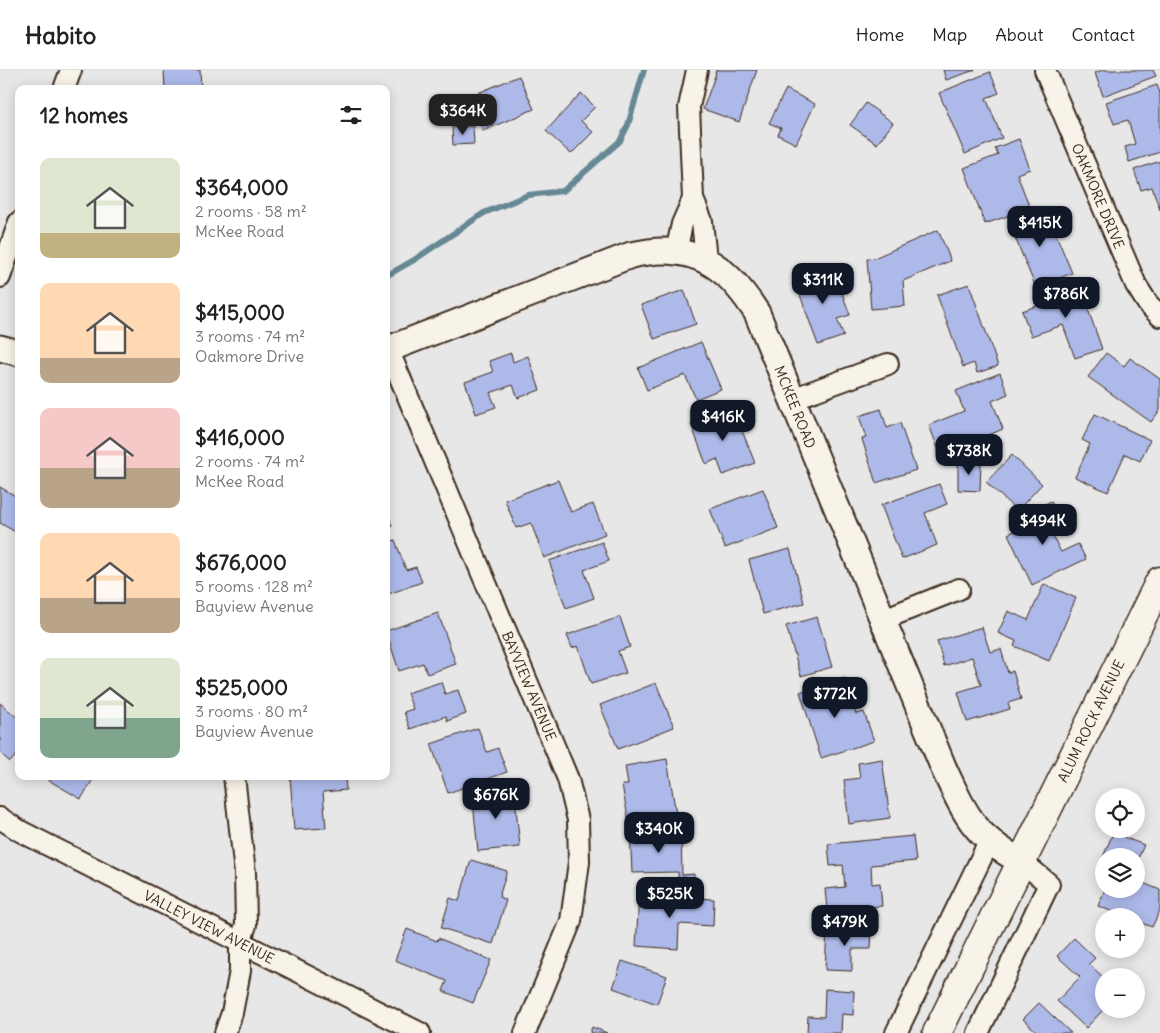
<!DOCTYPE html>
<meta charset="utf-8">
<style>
:root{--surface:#fff;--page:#f6f6f6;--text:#222;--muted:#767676;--line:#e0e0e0;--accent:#111827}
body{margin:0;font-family:Delius,sans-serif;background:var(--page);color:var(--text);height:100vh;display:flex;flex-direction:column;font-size:19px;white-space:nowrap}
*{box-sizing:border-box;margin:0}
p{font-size:16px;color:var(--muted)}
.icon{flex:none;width:28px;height:28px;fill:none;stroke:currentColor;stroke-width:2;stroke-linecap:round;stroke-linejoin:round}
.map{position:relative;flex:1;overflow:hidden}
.sheet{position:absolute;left:15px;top:15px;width:375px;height:695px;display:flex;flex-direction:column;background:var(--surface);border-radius:10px;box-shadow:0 2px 12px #0003}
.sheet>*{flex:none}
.fabs{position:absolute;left:1095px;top:718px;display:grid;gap:10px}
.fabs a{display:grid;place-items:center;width:50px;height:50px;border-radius:50%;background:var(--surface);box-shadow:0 2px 12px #0003;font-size:25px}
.price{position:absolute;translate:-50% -42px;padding:0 11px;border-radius:10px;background:var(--accent);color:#fff;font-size:16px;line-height:32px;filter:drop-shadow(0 1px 2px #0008)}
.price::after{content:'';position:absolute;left:50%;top:30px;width:15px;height:11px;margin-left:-8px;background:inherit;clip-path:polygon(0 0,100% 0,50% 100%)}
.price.selected{background:#222;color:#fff}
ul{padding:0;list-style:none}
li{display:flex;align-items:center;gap:15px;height:125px;padding:0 25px}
li span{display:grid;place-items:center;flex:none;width:140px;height:100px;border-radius:10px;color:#555}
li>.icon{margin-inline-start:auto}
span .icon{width:60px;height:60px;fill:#fffc;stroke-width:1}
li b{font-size:21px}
h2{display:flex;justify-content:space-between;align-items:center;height:60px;padding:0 25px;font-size:21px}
header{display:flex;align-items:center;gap:30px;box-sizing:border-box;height:70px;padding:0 25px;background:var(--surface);border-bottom:1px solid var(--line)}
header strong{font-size:24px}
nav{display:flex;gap:28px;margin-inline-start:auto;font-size:18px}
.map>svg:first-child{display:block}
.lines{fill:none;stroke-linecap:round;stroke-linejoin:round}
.stream{stroke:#668894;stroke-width:6}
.building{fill:#adb9e9;stroke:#3b2a1e}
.minor-casing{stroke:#3b2a1e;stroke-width:24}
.tertiary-casing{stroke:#3b2a1e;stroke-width:29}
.secondary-casing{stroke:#3b2a1e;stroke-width:31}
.minor{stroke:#f7f3e8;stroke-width:20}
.tertiary{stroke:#f7f3e8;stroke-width:25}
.secondary{stroke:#f7f3e8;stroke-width:28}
.labels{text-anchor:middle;stroke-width:4.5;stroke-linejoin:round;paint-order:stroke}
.street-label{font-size:14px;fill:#3b2a1e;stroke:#f7f3e8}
</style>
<header>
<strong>Habito</strong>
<nav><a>Home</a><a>Map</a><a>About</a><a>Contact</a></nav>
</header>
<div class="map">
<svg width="1160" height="963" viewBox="0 0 1160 963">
<rect width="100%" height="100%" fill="#e8e7e8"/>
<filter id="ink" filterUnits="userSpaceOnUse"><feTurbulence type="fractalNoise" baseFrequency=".02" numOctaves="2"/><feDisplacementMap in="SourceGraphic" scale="10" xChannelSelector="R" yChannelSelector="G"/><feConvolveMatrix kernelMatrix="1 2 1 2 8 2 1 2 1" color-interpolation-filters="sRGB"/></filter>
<g filter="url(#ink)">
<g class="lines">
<!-- stream -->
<polyline class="stream" points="386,206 414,190 484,143 528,125 563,121 620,71 628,55 644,0"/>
</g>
<!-- building -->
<g class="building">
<polygon points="164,0 200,0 201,19 165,19"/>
<polygon points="716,0 757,0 739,52 703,39 716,3 715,3"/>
<polygon points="943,0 975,0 946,10"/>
<polygon points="1102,0 1153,0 1156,6 1103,26 1095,3"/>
<polygon points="990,2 999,23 986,28 1002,68 965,84 939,23"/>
<polygon points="519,6 534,39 483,61 468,27"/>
<polygon points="1157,15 1160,23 1160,82 1129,92 1125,77 1135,74 1128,50 1114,54 1106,32"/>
<polygon points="786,19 815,34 796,74 778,65 781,58 769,53"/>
<polygon points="581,23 595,37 581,51 593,62 571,84 546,61"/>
<polygon points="866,33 893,53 877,74 850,55"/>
<polygon points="473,56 474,74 453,75 452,57"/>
<polygon points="1019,69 1030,99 1017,104 1030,138 985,154 964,98 998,85 995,78"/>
<polygon points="1160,91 1160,140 1152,117 1141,120 1134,100"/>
<polygon points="1045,138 1072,203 1036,218 1009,153"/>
<polygon points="938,160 949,186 950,191 903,211 905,236 871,239 867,189 874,188"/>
<polygon points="833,198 850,245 837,249 844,266 818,275 795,211"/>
<polygon points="1078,211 1102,279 1075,288 1063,255 1031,266 1022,241 1048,232 1045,222"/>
<polygon points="969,214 998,296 977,303 974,293 963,297 937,225"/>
<polygon points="684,220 696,254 654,269 641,235"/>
<polygon points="701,272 721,319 696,329 685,305 647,320 638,298"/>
<polygon points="511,283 513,292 528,286 540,320 518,328 513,315 490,323 496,337 476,344 465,312 493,302 489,291"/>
<polygon points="1106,283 1124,296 1130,288 1160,309 1160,340 1151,352 1088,307"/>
<polygon points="1000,303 1008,324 992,331 1003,359 962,376 964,381 942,389 929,355 964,341 956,321"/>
<polygon points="733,338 755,393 723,405 717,389 706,394 691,354"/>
<polygon points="881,339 887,358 900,353 916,400 876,413 862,369 866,368 859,346"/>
<polygon points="1095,344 1150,370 1140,391 1125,384 1108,422 1075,407 1090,374 1082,370"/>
<polygon points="1012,385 1042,414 1017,441 986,412"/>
<polygon points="958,391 981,392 980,421 958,420"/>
<polygon points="558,410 571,442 593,434 605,464 544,488 531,453 516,458 505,430"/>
<polygon points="939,414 947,434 925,443 937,475 902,489 881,435"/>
<polygon points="0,417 19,428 19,464 0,453"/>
<polygon points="763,419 778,458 725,478 710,439"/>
<polygon points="1051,431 1059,449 1047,455 1061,482 1078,474 1086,489 1032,515 1008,464 1030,454 1025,444"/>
<polygon points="386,439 392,456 386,459"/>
<polygon points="395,470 406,500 416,497 422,512 386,525 386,473"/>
<polygon points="602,472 609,491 584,500 594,528 566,538 549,491"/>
<polygon points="790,479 804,533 763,544 749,490"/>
<polygon points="1044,514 1076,528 1049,591 1014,576 1016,571 998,563 1008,541 1028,550"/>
<polygon points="438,543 456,594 427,604 423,593 399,601 386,561"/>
<polygon points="620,547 630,577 618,581 626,603 591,614 578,576 572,578 567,565"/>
<polygon points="817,547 832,597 801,606 786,556"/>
<polygon points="982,557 990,582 1001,579 1008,603 1013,601 1021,629 1008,633 1010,639 967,652 958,622 981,615 972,587 944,596 937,571"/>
<polygon points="845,608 856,644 864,642 874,671 821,688 800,622"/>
<polygon points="441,612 445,624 458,620 466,644 447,651 446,646 410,659 404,642 413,639 407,623"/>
<polygon points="656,613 674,657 618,679 600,635"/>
<polygon points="0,633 19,649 19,682 10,692 0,683"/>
<polygon points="478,658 487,682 498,678 507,702 448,723 431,674"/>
<polygon points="667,689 676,744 629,753 622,715 628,715 625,696"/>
<polygon points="882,689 890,748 849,754 844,710 860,708 858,693"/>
<polygon points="51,706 95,706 81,729 48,710"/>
<polygon points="290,706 345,706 346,720 323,722 326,758 294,760"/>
<polygon points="514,718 520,777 478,781 472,722"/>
<polygon points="681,757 682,805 694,804 694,821 679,821 678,802 632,803 630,759"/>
<polygon points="1113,763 1144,775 1136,793 1136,786 1104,786 1104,801 1098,799"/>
<polygon points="913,766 916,791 871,795 872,814 880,813 882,836 827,840 825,819 845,817 843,795 830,796 828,774"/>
<polygon points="471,790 507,801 499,827 506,830 493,874 441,858 450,828 459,831"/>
<polygon points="1136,810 1160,820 1160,840 1152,857 1136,851 1136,846 1124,846 1098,836 1105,819 1136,819"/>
<polygon points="639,825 714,829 713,856 679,854 678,879 636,876"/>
<polygon points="827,857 872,859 871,879 852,879 852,901 825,900"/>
<polygon points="407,859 437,871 438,868 491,890 473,933 443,921 447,911 395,890"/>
<polygon points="1074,868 1095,888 1089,894 1104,908 1104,939 1086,958 1057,931 1080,907 1057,886"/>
<polygon points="622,891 667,906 657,934 613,918"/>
<polygon points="825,919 854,921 853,945 842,944 841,963 807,963 808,946 824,947"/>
<polygon points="1039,933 1071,963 1038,963 1023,949"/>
<polygon points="592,957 607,963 590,963"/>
</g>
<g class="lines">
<defs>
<g id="minor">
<polyline points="697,0 689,37 692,105 693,129 702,151 706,190"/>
<polyline points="1045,0 1136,215 1148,234 1160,246"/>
<polyline points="64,19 71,0"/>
<polyline points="676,182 682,154 693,129"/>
<polyline points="0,207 19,152"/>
<polyline points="388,279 568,709 578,750 579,792 571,851 525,963"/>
<polyline points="792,329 888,294"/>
<polyline points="884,549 959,519"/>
<polyline points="0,748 20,761 420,963"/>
<polyline points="225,963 232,943 240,901 240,873 246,855 245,803 234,706"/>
<polyline points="896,963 989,772"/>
<polyline points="978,963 1049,814 1021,791"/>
</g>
<g id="tertiary">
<polyline points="0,278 19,283"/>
<path d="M386,280l245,-95c10,-2 20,-4 31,-4 47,0 71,25 95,62l187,456c21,45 31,69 77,92"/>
</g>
<polyline id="secondary" points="937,963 1160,511"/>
</defs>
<!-- minor casing -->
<use href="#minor" class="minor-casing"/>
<!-- tertiary casing -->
<use href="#tertiary" class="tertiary-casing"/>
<!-- secondary casing -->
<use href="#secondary" class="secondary-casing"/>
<!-- minor -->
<use href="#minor" class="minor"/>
<!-- tertiary -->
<use href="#tertiary" class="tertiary"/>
<!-- secondary -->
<use href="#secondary" class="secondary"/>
</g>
</g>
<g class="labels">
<!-- street labels -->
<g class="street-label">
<text transform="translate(1098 126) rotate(67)" y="5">OAKMORE DRIVE</text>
<text transform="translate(795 337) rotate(68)" y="5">MCKEE ROAD</text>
<text transform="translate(529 616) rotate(67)" y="5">BAYVIEW AVENUE</text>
<text transform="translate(1091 651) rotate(-64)" y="5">ALUM ROCK AVENUE</text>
<text transform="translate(209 857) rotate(27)" y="5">VALLEY VIEW AVENUE</text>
</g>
</g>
</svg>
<div class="fabs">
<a><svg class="icon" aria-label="locate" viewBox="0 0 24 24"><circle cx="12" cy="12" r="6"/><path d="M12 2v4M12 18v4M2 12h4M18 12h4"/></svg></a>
<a><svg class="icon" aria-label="layers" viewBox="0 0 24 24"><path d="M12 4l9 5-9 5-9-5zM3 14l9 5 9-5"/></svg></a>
<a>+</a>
<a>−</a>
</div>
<b class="price selected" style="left:463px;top:66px">$364K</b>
<b class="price" style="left:1040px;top:178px">$415K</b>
<b class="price" style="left:823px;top:235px">$311K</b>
<b class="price" style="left:1066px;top:249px">$786K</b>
<b class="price" style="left:723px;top:372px">$416K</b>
<b class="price" style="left:969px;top:406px">$738K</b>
<b class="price" style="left:1043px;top:476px">$494K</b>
<b class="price" style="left:835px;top:649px">$772K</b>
<b class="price" style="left:496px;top:750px">$676K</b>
<b class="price" style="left:659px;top:784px">$340K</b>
<b class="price" style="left:670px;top:849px">$525K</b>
<b class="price" style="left:845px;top:877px">$479K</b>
<section class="sheet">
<h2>12 homes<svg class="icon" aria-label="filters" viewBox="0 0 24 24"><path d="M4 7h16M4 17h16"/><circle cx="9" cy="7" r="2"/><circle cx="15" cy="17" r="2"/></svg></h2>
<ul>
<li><span style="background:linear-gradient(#dfe7d0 75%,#c2b280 0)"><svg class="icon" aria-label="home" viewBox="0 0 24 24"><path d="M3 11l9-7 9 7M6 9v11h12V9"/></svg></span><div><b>$364,000</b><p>2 rooms · 58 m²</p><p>McKee Road</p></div></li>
<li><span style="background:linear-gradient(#ffd9b3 75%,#b9a48a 0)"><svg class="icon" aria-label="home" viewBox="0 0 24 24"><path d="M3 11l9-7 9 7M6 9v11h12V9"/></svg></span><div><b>$415,000</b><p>3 rooms · 74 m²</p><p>Oakmore Drive</p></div></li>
<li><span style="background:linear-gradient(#f6c9c9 60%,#b9a48a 0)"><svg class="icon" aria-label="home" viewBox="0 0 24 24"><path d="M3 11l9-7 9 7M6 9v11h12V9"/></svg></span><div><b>$416,000</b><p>2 rooms · 74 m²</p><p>McKee Road</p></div></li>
<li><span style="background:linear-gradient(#ffd9b3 65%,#b9a48a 0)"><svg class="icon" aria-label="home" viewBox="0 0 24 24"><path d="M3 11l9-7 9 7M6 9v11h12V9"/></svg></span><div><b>$676,000</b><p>5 rooms · 128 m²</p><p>Bayview Avenue</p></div></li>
<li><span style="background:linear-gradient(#dfe7d0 60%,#7fa58c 0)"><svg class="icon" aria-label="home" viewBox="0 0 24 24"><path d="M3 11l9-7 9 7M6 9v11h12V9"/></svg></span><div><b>$525,000</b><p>3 rooms · 80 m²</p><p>Bayview Avenue</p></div></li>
</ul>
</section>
</div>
